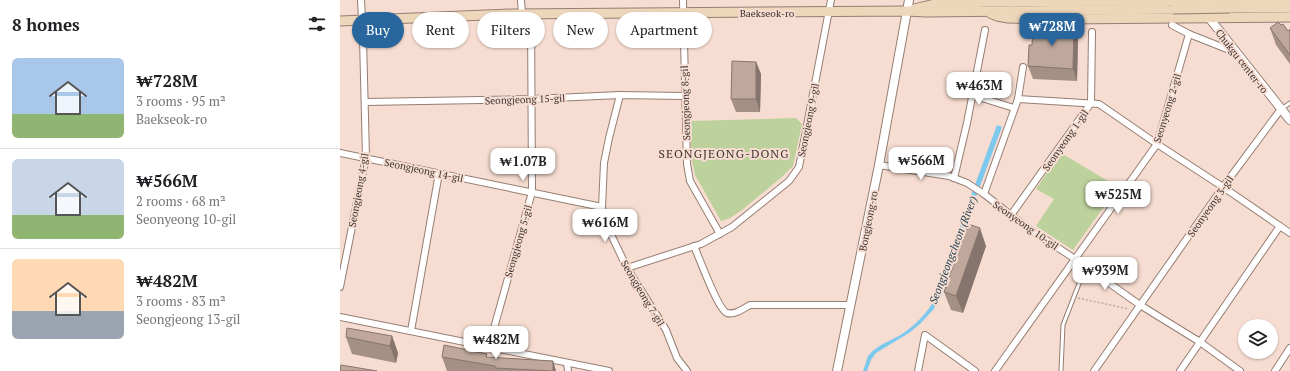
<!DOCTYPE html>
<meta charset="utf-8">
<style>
:root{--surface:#fff;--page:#f6f6f6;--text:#202124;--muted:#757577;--line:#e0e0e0;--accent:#29669d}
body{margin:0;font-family:"PT Serif",serif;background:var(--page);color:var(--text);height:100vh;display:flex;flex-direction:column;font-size:15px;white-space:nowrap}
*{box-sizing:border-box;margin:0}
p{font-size:13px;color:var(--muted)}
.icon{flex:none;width:22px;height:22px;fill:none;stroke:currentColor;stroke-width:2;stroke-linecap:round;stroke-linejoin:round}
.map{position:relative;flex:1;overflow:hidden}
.panel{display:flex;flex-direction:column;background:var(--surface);width:340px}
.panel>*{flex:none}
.guide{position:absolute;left:12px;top:12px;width:380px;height:36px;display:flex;gap:8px}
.buttons{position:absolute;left:898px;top:319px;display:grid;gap:8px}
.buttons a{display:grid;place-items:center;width:40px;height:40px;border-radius:50%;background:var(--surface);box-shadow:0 1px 3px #0004;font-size:20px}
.price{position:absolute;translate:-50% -34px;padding:0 9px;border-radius:8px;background:#fff;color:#222;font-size:13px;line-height:26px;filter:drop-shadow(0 1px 2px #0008)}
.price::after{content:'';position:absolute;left:50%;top:24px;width:12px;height:9px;margin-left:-6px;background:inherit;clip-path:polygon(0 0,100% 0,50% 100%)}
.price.selected{background:var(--accent);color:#fff}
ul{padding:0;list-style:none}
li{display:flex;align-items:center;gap:12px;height:100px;padding:0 12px}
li+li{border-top:1px solid var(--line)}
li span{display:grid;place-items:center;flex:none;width:112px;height:80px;border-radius:6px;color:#555}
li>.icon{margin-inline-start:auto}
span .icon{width:48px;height:48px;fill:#fffc;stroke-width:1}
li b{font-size:17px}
h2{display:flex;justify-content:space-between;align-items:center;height:48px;padding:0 12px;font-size:17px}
.pill{padding:0 14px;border-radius:18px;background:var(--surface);box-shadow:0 1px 3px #0004;font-size:14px;line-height:36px}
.pill.selected{background:var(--accent);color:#fff}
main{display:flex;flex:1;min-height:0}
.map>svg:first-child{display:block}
.green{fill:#bdd19d}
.water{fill:#7dc9ee}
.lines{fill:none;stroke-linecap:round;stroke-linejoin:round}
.service-casing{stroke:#957e73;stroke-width:5}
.minor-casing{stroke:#957e73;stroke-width:8}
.tertiary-casing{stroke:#957e73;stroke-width:10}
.secondary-casing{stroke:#957e73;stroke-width:11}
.path{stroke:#bda89f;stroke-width:1.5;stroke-dasharray:2 2;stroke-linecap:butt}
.service{stroke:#fff;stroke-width:3}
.minor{stroke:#fff;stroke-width:6}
.tertiary{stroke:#fff;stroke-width:8}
.secondary{stroke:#edd6ba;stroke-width:9}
.secondary-bridge-casing{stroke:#957e73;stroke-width:11;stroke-linecap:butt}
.secondary-bridge{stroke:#edd6ba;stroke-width:9}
.wall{fill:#a49085}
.shaded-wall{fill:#86756c}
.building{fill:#bfa79b;stroke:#86756c}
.labels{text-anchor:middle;stroke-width:4;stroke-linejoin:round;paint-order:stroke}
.street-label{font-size:10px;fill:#3c322e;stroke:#f7ddd1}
.water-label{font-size:11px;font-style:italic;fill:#183b4b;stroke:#f7ddd1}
.quarter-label{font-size:12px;letter-spacing:1px;fill:#3c322e;stroke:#f7ddd1}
</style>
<main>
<section class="panel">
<h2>8 homes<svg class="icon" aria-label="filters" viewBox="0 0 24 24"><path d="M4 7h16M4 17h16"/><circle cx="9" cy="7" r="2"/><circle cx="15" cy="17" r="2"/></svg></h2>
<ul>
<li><span style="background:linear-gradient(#a9c7e8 70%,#8fb573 0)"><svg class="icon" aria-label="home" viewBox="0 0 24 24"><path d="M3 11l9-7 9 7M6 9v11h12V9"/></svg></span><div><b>₩728M</b><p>3 rooms · 95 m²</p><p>Baekseok-ro</p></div></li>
<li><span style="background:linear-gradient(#c9d6e8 70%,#8fb573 0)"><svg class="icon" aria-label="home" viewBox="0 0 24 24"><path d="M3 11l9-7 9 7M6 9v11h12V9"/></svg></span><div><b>₩566M</b><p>2 rooms · 68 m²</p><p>Seonyeong 10-gil</p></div></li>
<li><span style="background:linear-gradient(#ffd9b3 65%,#9aa5b1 0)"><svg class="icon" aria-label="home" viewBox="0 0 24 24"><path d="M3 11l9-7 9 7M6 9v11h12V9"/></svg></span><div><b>₩482M</b><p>3 rooms · 83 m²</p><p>Seongjeong 13-gil</p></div></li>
</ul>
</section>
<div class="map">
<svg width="950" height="371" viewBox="0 0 950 371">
<rect width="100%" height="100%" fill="#f7ddd1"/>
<!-- green -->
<g class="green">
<polygon points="456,118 462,124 453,166 443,176 402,210 390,218 381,221 355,175 351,156 351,121"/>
<polygon points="721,153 778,187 733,250 696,226 714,199 696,189"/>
</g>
<!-- water -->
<path class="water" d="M657,125l5,2 -29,78 -31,90 -9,15 -13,14 -11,9 -33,20 -5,7 -4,11h-4c2,-5 3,-10 5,-15 8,-11 23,-15 34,-22 15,-10 27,-23 35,-39l29,-86z"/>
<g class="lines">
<defs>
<g id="service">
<polyline points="941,109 950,103"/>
<polyline points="721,371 723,325 740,281 749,268"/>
</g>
<g id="minor">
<polyline points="181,0 182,14"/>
<polyline points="343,0 347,164 350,181 380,234"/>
<polyline points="832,25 849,34 897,53"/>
<polyline points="280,95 269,138 264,163 262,207 266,224 287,268 326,330 337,358 347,371"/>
<polyline points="632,95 674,108"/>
<polyline points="678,99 759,104 817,144 883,187 950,233"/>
<polyline points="25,102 192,99 280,95 344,96"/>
<polyline points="0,153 262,207"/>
<polyline points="539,165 609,176 627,183 644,194 685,226 735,259 800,305 860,342 900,371"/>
<polyline points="614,178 627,123 645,30"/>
<polyline points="644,194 678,99 683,67"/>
<polyline points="671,215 751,103 752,32"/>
<path d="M354,246c5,11 24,64 33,67 8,2 16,-4 23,-8h101"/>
<polyline points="287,268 361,244 392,227 449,181 459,167 491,0"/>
<polyline points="0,287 26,157 23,38 21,0"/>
<polyline points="0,317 269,371"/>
<polyline points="71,331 99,173"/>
<polyline points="149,346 192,192 191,14"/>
<polyline points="227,363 228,371"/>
<polyline points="578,371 585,335 635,371"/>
<polyline points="655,371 817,144 849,34"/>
<polyline points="754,371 883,187 941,109"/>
<polyline points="840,371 940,226"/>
<polyline points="935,371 950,348"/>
</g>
<g id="tertiary">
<polyline points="866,14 950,120"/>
<polyline points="497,371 539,165 569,0"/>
</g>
<g id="secondary">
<polyline points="887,1 950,1"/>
<polyline points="890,8 950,8"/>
<polyline points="574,9 595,4 649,2 829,1"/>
<polyline points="650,13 657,16 668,18 721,19 950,17"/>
<polyline points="0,21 172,14 567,11 585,12 833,9"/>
</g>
</defs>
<!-- service casing -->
<use href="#service" class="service-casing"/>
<!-- minor casing -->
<use href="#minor" class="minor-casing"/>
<!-- tertiary casing -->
<use href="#tertiary" class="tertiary-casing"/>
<!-- secondary casing -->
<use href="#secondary" class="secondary-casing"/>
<!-- path -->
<polyline class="path" points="738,298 789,309"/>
<!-- service -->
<use href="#service" class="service"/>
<!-- minor -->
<use href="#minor" class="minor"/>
<!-- tertiary -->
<use href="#tertiary" class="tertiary"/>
<!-- secondary -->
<use href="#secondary" class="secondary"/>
<defs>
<g id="secondary-bridge">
<polyline points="829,1 887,1"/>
<polyline points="833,9 890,8"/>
</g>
</defs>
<!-- secondary-bridge casing -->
<use href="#secondary-bridge" class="secondary-bridge-casing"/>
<!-- secondary-bridge -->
<use href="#secondary-bridge" class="secondary-bridge"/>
</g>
<!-- wall -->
<g class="wall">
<polygon points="731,24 738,40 737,81 693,79 688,66 692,45"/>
<polygon points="941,25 948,31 950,29 950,64 936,45 930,28"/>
<polygon points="416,62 421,74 420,112 396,112 391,99"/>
<polygon points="646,246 623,313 611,310 604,292"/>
<polygon points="52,336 58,353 56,363 12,354 6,337"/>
<polygon points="102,357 148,357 213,361 216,371 107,371"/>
</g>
<!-- shaded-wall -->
<g class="shaded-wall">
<polygon points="731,24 734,32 734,27 738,40 737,81 733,69"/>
<polygon points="416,62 421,74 420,112 416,99"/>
<polygon points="640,228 646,246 623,313 616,296"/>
<polygon points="52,336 58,353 56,363 50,346"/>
<polygon points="213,361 216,371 213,371"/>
</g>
<!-- building -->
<g class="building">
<polygon points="938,22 941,25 943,24 948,31 950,29 950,55 930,28"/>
<polygon points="698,24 731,24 731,27 734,27 733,69 688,66 689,45 692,45 693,29 695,29 695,26 697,26"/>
<polygon points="392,61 416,62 416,99 391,99"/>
<polygon points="628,224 640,228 616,296 604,292"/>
<polygon points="7,328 52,336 50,346 6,337"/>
<polygon points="104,345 147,354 146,357 213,361 213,371 155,368 155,366 102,357"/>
<polygon points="1,365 37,371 0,371"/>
</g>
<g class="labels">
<!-- street labels -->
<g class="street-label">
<text x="427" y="17">Baekseok-ro</text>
<text transform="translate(902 61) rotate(52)" y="4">Chukgu center-ro</text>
<text transform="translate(185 99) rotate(-2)" y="4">Seongjeong 15-gil</text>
<text transform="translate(345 103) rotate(-92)" y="4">Seongjeong 8-gil</text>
<text transform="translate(827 108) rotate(-73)" y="4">Seonyeong 2-gil</text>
<text transform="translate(468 120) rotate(-79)" y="4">Seongjeong 9-gil</text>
<text transform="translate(725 140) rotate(-55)" y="4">Seonyeong 1-gil</text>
<text transform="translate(84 170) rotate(12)" y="4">Seongjeong 14-gil</text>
<text transform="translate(18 190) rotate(-80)" y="4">Seongjeong 4-gil</text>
<text transform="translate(870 206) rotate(-55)" y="4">Seonyeong 3-gil</text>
<text transform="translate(528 221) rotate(-79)" y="4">Bongjeong-ro</text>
<text transform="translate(686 225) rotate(35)" y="4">Seonyeong 10-gil</text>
<text transform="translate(178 241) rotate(-74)" y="4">Seongjeong 5-gil</text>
<text transform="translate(303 293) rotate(59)" y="4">Seongjeong 7-gil</text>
</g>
<!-- water labels -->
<g class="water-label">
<text transform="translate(613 250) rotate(-69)" y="4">Seongjeongcheon (River)</text>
</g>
<!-- quarter labels -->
<g class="quarter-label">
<text x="384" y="158">SEONGJEONG-DONG</text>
</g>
</g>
</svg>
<div class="buttons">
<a><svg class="icon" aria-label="layers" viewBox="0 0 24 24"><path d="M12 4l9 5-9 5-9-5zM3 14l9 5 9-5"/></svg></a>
</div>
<b class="price selected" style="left:712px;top:47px">₩728M</b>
<b class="price" style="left:639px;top:106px">₩463M</b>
<b class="price" style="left:581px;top:181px">₩566M</b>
<b class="price" style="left:183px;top:182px">₩1.07B</b>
<b class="price" style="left:778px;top:215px">₩525M</b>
<b class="price" style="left:265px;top:243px">₩616M</b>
<b class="price" style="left:765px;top:291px">₩939M</b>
<b class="price" style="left:156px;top:360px">₩482M</b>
<div class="guide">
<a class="pill selected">Buy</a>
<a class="pill">Rent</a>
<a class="pill">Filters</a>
<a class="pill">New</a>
<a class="pill">Apartment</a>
</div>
</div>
</main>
